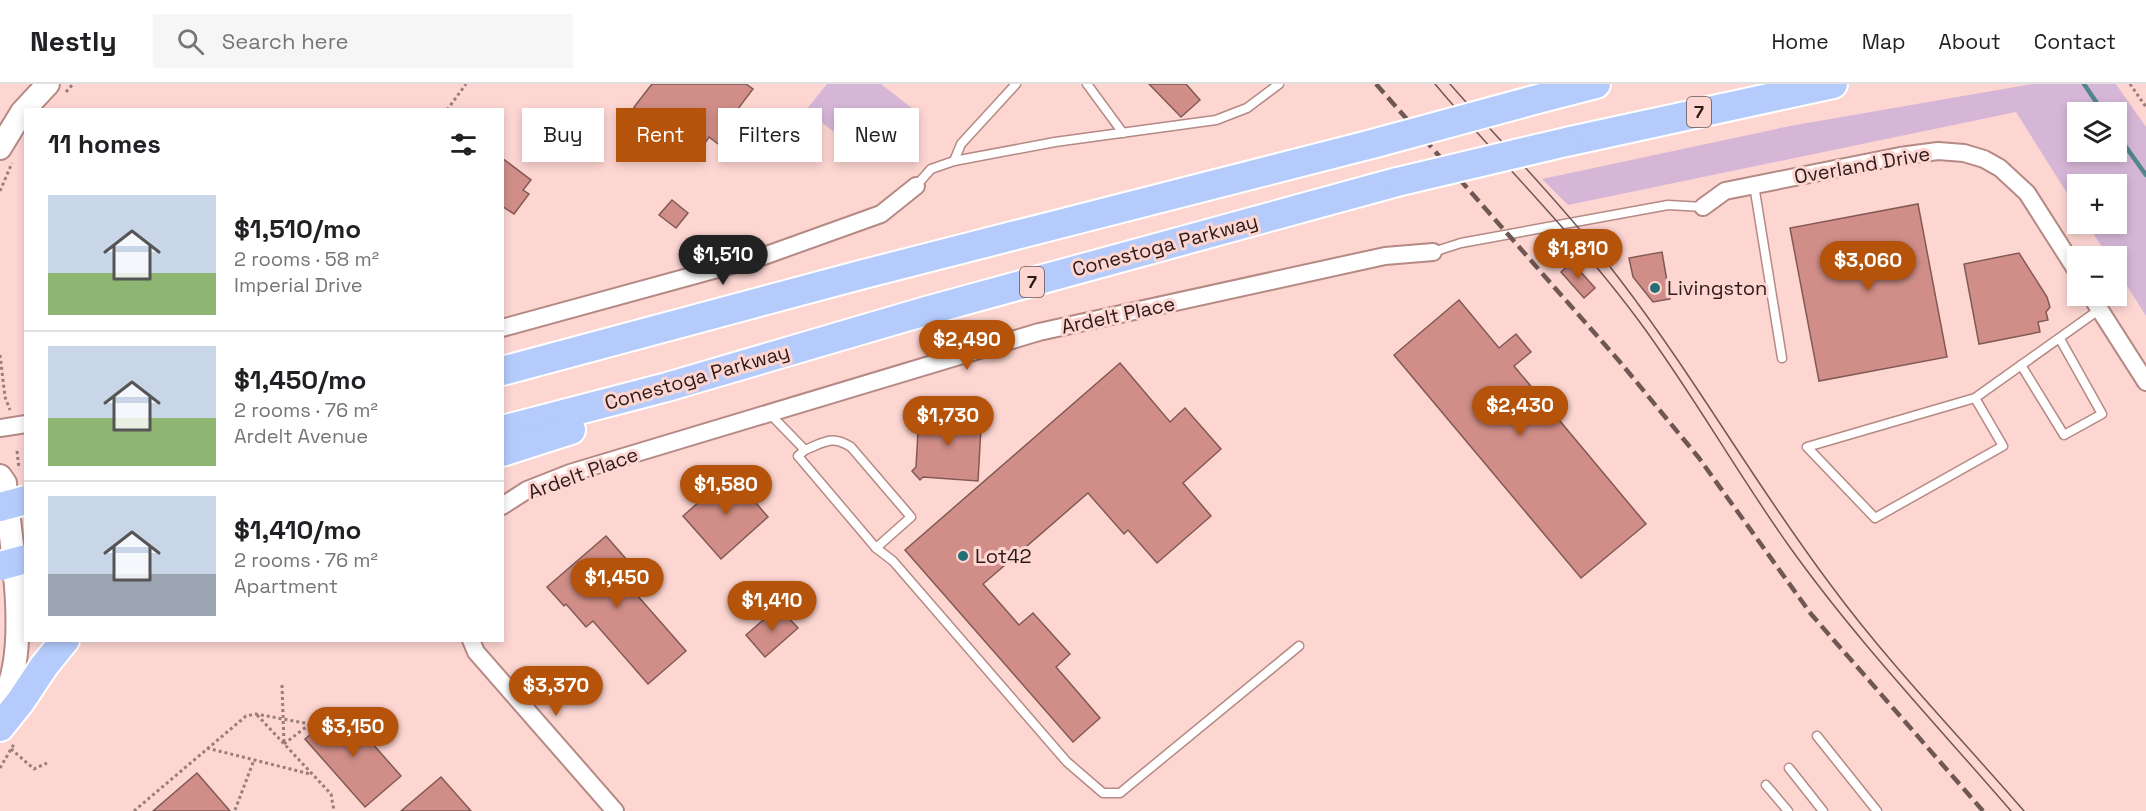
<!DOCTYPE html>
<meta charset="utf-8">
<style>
:root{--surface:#fff;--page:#f6f6f6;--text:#202124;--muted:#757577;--line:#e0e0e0;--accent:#b45309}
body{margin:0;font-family:"Space Grotesk",sans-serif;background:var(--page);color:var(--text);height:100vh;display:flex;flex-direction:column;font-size:22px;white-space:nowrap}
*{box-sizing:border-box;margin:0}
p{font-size:20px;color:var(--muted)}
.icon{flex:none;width:33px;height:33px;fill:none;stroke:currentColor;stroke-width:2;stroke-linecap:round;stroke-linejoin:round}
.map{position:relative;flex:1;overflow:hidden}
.panel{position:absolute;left:24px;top:24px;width:480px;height:534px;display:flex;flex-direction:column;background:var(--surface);border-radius:0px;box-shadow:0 3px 9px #0003}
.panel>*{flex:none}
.top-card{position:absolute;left:522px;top:24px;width:570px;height:54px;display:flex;gap:12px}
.buttons{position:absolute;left:2067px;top:18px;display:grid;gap:12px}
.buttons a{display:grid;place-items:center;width:60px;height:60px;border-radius:0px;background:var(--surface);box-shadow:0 3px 9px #0003;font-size:30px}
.price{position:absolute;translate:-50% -51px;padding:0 14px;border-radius:21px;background:var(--accent);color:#fff;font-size:20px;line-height:39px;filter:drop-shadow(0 2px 3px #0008)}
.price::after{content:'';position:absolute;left:50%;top:36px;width:18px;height:14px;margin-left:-9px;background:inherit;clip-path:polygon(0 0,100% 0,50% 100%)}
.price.active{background:#222;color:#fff}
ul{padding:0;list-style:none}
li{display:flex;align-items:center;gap:18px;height:150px;padding:0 24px}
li+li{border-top:2px solid var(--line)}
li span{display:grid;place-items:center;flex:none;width:168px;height:120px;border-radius:0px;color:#555}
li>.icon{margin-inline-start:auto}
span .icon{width:72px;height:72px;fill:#fffc;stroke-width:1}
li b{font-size:26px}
h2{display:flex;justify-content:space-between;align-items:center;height:72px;padding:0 24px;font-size:26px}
.tag{padding:0 21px;border-radius:0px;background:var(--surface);box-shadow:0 3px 9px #0003;font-size:21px;line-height:54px}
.tag.active{background:var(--accent);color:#fff}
header{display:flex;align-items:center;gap:36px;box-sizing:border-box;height:84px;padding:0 30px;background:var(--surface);border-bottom:2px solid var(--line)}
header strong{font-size:28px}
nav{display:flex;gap:33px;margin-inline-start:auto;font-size:21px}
.search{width:420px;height:54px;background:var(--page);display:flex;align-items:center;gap:15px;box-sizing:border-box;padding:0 21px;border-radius:0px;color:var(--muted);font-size:22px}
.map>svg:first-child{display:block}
.green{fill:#d6b6d7;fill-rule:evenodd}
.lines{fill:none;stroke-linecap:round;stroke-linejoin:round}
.stream{stroke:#50868c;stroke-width:4.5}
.building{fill:#d18e88;stroke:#825955;stroke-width:1.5}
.service-casing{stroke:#b58984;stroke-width:11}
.minor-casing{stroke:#b58984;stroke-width:20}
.secondary-casing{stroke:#b58984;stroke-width:26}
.motorway-casing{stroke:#fff;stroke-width:32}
.path{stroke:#9a7d7a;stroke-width:3;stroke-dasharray:3 3;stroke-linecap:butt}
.service{stroke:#fff;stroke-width:8}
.minor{stroke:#fff;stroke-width:16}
.secondary{stroke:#fff;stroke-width:22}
.motorway{stroke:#b4cbfb;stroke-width:28}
.tram{stroke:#6f5754;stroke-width:1.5}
.rail{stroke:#6f5754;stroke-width:4.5;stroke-dasharray:12 6;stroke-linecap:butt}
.motorway-bridge-casing{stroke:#fff;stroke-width:32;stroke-linecap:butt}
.motorway-bridge{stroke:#b4cbfb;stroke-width:28}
.poi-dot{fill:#246e76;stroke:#fdd6d2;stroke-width:2}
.labels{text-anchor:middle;stroke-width:6;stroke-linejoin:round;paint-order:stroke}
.shield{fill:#fdd6d2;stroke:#6a5250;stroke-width:1.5}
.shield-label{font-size:18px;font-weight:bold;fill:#2b1a18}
.street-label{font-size:20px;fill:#2b1a18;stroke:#fdd6d2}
.poi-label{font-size:20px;fill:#2b1a18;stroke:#fdd6d2;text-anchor:start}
</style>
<header>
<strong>Nestly</strong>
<div class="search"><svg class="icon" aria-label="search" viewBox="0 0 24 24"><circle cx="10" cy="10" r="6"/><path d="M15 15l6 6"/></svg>Search here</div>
<nav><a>Home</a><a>Map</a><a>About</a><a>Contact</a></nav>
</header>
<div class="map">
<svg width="2146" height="727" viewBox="0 0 2146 727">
<rect width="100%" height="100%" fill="#fdd6d2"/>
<!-- green -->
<g class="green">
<polygon points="827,0 881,0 913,25 872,78 806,26"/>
<path d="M2032,0h84l30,43v189l-29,-46 -1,-14h-8l-21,-32h29v-40h-38l-1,25 -61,-97 -448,93 -26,-26 248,-53zM2116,28v40h-38v-40z"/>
</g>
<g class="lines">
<!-- stream -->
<g class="stream">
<polyline points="2084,0 2103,28"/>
<polyline points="2116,49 2146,91"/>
</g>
</g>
<!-- building -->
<g class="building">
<polygon points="652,0 746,0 753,5 734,30 747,40 726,66 709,53 705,59 691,48 687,53 668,37 662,45 634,23"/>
<polygon points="1149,0 1186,0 1200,16 1181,33"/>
<polygon points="502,74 531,96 523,106 529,110 514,130 502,122"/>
<polygon points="672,116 688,129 676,144 659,131"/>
<polygon points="1918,120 1947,273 1819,297 1790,144"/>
<polygon points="1662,168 1670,215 1653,218 1633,193 1629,174"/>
<polygon points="2019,169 2047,213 2050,223 2046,228 2048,236 2038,238 2040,248 1979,260 1964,180"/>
<polygon points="1572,178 1595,204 1584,214 1561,188"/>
<polygon points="1459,216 1499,264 1516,250 1531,268 1514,282 1646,440 1581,494 1394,271"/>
<polygon points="1120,279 1170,338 1185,324 1221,365 1183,399 1211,432 1157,479 1128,446 1124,450 1088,409 983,500 1019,541 1033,529 1070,570 1056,583 1100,634 1073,658 905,466"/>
<polygon points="919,330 973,333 976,331 984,340 981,343 978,397 923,393 920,396 912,387 916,383"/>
<polygon points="731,390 768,433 721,475 683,432"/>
<polygon points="606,452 641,492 629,502 686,567 648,600 593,537 586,543 566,520 564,522 547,503"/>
<polygon points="778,523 798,544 765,573 746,551"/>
<polygon points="341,624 401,692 365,723 305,655"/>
<polygon points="197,689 230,727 153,727"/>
<polygon points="441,693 471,727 401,727"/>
</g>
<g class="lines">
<defs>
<g id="service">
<polyline points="1087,0 1123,49"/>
<polyline points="954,77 961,60 1016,0"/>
<polyline points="1754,101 1782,274"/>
<polyline points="916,102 931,85 954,77 1055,58 1216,36 1247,24 1279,0"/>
<polyline points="1433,168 1461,159 1668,121 1703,123"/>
<polyline points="2021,281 2064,351 2102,330 2060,255"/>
<polyline points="1975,314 2003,362 1875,434 1807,363 1975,314 2100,225"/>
<path d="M769,329l36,37 -7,6 78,92 35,-31 -60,-70c-19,-12 -26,-5 -46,3"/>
<polyline points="876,464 893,477 1067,678 1103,709 1120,709 1299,562"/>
<polyline points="1817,652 1877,727"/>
<polyline points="1789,684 1823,727"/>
<polyline points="1766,701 1788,727"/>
</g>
<g id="minor">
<polyline points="1703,123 1725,107 1900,72 1938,67 1964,69 1984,75 2000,84 2027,109 2078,189"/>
<polyline points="2091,212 2146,298"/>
<polyline points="502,244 761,173 881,130 916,102"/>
<polyline points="0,344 26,340"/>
<polyline points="502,422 527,406 570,389 1039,248 1385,172 1433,168"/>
<polyline points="471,556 476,568 615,727"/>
</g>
<g id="secondary">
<polyline points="0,64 22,28 48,0"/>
<path d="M0,392l5,7c5,54 19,131 9,184 -3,16 -9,32 -14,48"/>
</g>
<g id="motorway">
<polyline points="1534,16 1596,0"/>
<polyline points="1566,58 1833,0"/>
<polyline points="502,287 860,191 1372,60"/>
<polyline points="502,346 667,303 926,227 1397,98"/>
<polyline points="502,368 571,346"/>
<polyline points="0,643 20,618 44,582 65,556"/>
</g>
</defs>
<!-- service casing -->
<use href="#service" class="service-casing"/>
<!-- minor casing -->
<use href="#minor" class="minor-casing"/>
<!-- secondary casing -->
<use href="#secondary" class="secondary-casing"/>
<!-- motorway casing -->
<use href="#motorway" class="motorway-casing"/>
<!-- path -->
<g class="path">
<polyline points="2130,0 2146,23"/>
<polyline points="66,8 73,0"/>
<polyline points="447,26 466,0"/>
<polyline points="0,107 12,79"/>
<polyline points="0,271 5,313 10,326"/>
<polyline points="17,367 19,385"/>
<polyline points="282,601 284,659"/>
<polyline points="257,631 331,710 334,727"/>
<polyline points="284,660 315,636"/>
<polyline points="207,664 310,690"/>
<polyline points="11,665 34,685 47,679"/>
<polyline points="0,684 14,660"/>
<polyline points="235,726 254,676"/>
<polyline points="134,727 246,632 256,630 310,640"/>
</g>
<!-- service -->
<use href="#service" class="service"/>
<!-- minor -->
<use href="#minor" class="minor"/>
<!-- secondary -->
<use href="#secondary" class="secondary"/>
<!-- motorway -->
<use href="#motorway" class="motorway"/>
<!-- tram -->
<g class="tram">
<path d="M1435,0c67,80 142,153 204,237 54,73 98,152 150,225 67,94 147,178 222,265"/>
<path d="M1450,0c57,65 119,128 171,197 75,98 135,205 209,303 59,80 129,152 194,227"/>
</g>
<!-- rail -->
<polyline class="rail" points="1376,0 1620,278 1699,374 1811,530 1983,727"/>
<defs>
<g id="motorway-bridge">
<polyline points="1372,60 1534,16"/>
<polyline points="1397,98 1566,58"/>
<polyline points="0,423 26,416"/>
<polyline points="0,482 26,475"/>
</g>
</defs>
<!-- motorway-bridge casing -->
<use href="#motorway-bridge" class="motorway-bridge-casing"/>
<!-- motorway-bridge -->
<use href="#motorway-bridge" class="motorway-bridge"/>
</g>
<!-- markers -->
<g class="poi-dot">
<circle cx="1655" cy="204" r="6"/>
<circle cx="963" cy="472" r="6"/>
</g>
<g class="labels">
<!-- shield labels -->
<g class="shield">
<rect x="1687" y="13" width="24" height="30" rx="4.5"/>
<rect x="1020" y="183" width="24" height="30" rx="4.5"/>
</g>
<g class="shield-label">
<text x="1699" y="34">7</text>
<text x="1032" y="204">7</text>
</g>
<!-- street labels -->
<g class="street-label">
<text transform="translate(1862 81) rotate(-10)" y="7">Overland Drive</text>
<text transform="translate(1165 161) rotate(-15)" y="7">Conestoga Parkway</text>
<text transform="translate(1118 231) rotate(-12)" y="7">Ardelt Place</text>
<text transform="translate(697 293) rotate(-16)" y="7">Conestoga Parkway</text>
<text transform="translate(583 389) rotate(-20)" y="7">Ardelt Place</text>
</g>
<!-- poi labels -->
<g class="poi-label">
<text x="1667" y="211">Livingston</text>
<text x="975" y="479">Lot42</text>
</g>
</g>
</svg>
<div class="buttons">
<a><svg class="icon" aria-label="layers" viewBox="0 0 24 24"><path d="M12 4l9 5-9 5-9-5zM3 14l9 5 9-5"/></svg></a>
<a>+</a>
<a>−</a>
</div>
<b class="price" style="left:1578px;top:196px">$1,810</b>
<b class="price active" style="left:723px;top:202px">$1,510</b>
<b class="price" style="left:1868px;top:208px">$3,060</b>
<b class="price" style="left:967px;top:287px">$2,490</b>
<b class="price" style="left:1520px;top:353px">$2,430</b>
<b class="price" style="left:948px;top:363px">$1,730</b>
<b class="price" style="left:726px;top:432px">$1,580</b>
<b class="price" style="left:617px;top:525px">$1,450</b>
<b class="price" style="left:772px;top:548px">$1,410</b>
<b class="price" style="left:556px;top:633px">$3,370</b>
<b class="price" style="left:353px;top:674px">$3,150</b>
<div class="top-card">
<a class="tag">Buy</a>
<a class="tag active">Rent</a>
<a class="tag">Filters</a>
<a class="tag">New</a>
</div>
<section class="panel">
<h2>11 homes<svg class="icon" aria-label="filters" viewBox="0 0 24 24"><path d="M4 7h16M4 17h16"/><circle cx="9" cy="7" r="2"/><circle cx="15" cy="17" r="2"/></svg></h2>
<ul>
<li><span style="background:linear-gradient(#c9d6e8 65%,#8fb573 0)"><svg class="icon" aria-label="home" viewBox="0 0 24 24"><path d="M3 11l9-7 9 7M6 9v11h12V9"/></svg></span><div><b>$1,510/mo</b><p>2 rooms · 58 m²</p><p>Imperial Drive</p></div></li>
<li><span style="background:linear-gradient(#c9d6e8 60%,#8fb573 0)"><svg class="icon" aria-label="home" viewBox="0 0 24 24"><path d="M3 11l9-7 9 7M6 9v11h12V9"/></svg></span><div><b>$1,450/mo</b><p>2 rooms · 76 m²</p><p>Ardelt Avenue</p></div></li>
<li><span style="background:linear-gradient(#c9d6e8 65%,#9aa5b1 0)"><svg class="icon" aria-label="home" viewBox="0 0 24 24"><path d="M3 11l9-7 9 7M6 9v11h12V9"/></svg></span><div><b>$1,410/mo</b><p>2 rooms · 76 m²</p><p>Apartment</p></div></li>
</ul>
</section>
</div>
